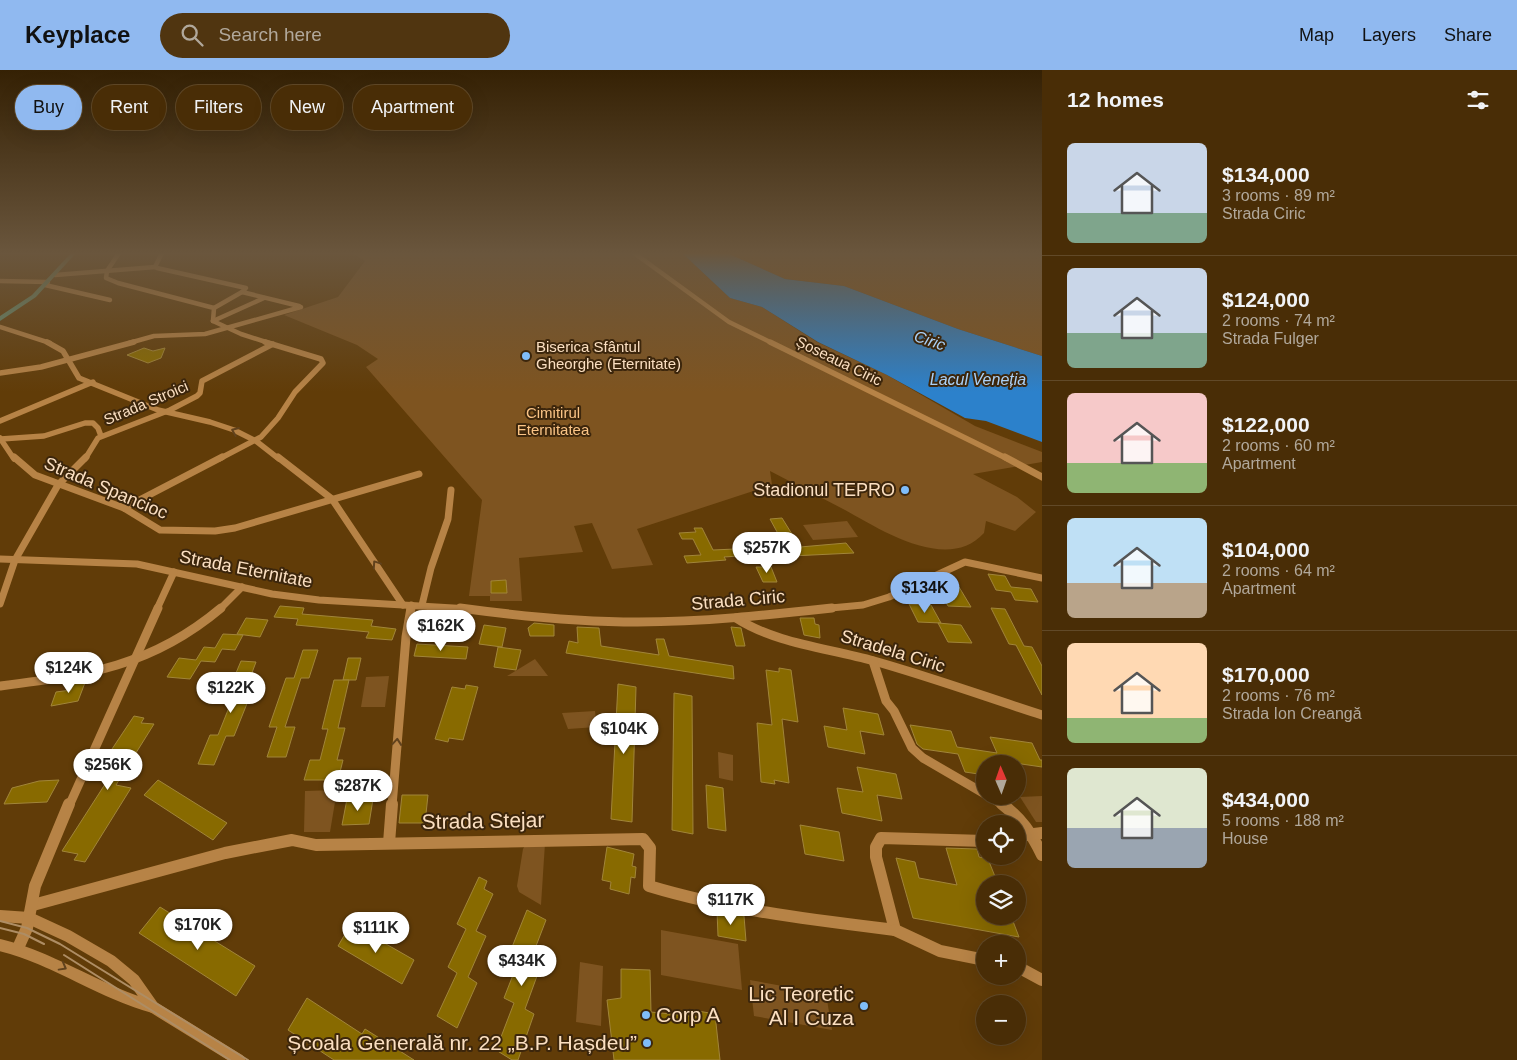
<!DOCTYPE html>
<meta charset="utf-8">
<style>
:root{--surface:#492d06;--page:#503510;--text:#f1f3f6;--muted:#b1a89b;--line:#614928;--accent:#90b9f0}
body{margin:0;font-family:Helvetica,sans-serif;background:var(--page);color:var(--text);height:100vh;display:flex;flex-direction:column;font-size:19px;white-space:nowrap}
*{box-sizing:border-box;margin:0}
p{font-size:16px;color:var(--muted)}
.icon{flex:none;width:28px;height:28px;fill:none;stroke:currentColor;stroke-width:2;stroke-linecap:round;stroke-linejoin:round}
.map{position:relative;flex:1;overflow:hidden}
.drawer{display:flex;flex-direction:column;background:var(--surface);width:475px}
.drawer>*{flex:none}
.hud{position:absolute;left:15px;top:15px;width:475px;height:45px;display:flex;gap:10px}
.needle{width:32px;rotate:358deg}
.buttons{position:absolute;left:976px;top:685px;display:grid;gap:10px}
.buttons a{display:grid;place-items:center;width:50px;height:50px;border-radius:50%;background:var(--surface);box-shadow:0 5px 20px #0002,0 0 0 1px var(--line);font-size:25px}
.price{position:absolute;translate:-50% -42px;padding:0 11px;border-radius:18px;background:#fff;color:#222;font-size:16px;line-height:32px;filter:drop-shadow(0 1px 2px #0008)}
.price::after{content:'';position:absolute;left:50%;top:30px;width:15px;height:11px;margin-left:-8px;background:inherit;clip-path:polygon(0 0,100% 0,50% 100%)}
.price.on{background:var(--accent);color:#111}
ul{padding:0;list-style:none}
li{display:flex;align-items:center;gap:15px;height:125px;padding:0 25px}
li+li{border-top:1px solid var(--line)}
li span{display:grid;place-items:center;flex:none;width:140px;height:100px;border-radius:8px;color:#555}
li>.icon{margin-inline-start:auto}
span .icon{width:60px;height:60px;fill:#fffc;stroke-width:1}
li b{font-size:21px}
h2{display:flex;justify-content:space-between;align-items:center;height:60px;padding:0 25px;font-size:21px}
.pill{padding:0 18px;border-radius:22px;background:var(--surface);box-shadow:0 5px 20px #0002,0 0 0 1px var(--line);font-size:18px;line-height:45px}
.pill.on{background:var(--accent);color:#111}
header{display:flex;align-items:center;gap:30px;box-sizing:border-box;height:70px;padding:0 25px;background:var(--accent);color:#111}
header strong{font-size:24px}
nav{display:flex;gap:28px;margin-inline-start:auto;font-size:18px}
.search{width:350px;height:45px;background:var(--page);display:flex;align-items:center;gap:12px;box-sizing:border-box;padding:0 18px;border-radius:28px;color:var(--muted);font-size:19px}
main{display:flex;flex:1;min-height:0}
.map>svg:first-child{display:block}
.green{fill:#7e5420}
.water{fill:#2c81cb}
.building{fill:#886a00;stroke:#a18539}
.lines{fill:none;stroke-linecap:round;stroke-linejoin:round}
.minor-far4{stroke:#b78346;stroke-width:4.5}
.minor-far3{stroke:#b78346;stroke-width:5.5}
.minor-far2{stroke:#b78346;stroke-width:7}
.minor-far1{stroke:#b78346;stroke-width:9}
.minor{stroke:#b78346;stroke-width:12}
.major{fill:#629377;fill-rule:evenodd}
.tram{stroke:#ae8d64;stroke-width:2}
.oneway{stroke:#61421d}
.poi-dot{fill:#7fbdfa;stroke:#3c260c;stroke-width:2}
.labels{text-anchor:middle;stroke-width:4;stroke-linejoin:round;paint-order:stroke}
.far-poi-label{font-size:15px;fill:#fbdfc1;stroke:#3c260c;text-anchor:start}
.far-street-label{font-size:15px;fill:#fbdfc1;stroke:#3c260c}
.far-park-label{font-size:15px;fill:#fbc486;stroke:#3c260c}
.far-water-label{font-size:16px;font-style:italic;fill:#aad0f6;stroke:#3c260c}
.street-label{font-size:18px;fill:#fbdfc1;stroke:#3c260c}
.poi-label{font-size:18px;fill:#fbdfc1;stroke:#3c260c;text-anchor:end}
.near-street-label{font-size:21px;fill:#fbdfc1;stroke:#3c260c}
.near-poi-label{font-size:21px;fill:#fbdfc1;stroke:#3c260c;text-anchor:end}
</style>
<header>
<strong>Keyplace</strong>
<div class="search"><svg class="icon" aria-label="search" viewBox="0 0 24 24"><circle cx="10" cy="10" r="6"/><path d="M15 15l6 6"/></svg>Search here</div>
<nav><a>Map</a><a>Layers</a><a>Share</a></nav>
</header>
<main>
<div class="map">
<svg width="1042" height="990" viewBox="0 0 1042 990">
<rect width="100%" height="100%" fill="#613c08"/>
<!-- green -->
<g class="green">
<path d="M352,183h330l48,45 32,9 55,35 70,33 88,51 67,26v10l-69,12 44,23 19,15 -21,19 -29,-10 -2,12c-36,40 -103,-3 -139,-23 -25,-13 -50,-26 -75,-39l2,14 -135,44 16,36 -41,4 -20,-46 -18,3 9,26 -64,6 3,43h-32v-5h-21l13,-96 -116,-133 12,-8 -21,-14 -73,-30 54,-18 27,-36z"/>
<polygon points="727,183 1033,183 1042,186 1042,286 958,259 844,216 785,209"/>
<polygon points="847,451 858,467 813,470 803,455"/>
<polygon points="931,509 944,532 925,531 910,518"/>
<polygon points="535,589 548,606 507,606"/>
<polygon points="389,606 385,637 361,637 366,607"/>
<polygon points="595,641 597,657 568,659 562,643"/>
<polygon points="718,682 733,685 733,711 719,708"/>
<polygon points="337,720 330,762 304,762 305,721"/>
<polygon points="1042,726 1042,752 1036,752 1020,727"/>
<polygon points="545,773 541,835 519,822 517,816 523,779 526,774"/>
<polygon points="661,860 738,874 742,920 661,905"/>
<polygon points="580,892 603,896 601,956 576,952"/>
<polygon points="750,910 826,924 832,960 754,946"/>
</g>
<!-- water -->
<polygon class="water" points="682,183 727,183 785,209 844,216 958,259 1042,286 1042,372 986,351 965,348 887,305 818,272 762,237 730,228"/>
<!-- building -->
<g class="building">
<polygon points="144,278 153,281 165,278 161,288 148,293 127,285"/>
<polygon points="782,448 800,477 846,473 854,483 770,487 765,479 768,479 765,472 782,471 770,449"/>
<polygon points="694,458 702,458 713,480 735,479 739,486 724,487 726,490 687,493 684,486 701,485 693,469 682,469 679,463 696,462"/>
<polygon points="756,497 771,497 777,512 763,512"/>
<polygon points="988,504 1005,506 1011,517 1031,519 1038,532 1015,530 1011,522 996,520"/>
<polygon points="506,510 507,523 491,523 491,511"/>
<polygon points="937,516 959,517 971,537 948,536"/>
<polygon points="909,534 931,535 941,553 918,552"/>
<polygon points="280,536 304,538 302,544 373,550 371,556 396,559 392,570 366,568 369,562 296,555 298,549 274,547"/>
<polygon points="991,538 1005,539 1024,576 1032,577 1042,596 1042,625 1016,575 1009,574"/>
<polygon points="246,548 268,550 260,567 237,564"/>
<polygon points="800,548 814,548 815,554 819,555 820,568 804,565"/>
<polygon points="534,553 554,555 554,566 530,566 528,558"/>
<polygon points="938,553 961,555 972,573 948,572"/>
<polygon points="484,555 506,558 502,577 479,574"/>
<polygon points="577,557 599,558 601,576 659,585 656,569 664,569 669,586 733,596 734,609 566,583 569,571 578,573"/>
<polygon points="731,557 741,558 745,576 736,576"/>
<polygon points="223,564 243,565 235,580 222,579 215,592 201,591 190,609 167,607 179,588 196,590 204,577 215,578"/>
<polygon points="417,574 468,577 466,589 414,586"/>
<polygon points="498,577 521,580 516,600 494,597"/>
<polygon points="303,580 318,580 309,608 301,608 285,657 295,657 286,687 267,687 277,657 269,657 286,608 294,608"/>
<polygon points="348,588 361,588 356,610 343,610"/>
<polygon points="241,591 256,592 247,616 254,616 234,666 226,666 214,695 198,694 210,665 218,665 238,615 231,615"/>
<polygon points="779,598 791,600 798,652 782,649 789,713 774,710 775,714 761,712 757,653 772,655 766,600 779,602"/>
<polygon points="86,610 78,631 51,636 56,622 71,620 74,612"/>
<polygon points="334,610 349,610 338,658 345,658 337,690 343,690 338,710 304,710 310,690 320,690 328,659 322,659"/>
<polygon points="618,614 636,617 632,752 611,749"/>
<polygon points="466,615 478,617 463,670 449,668 448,672 435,669 452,617 465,619"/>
<polygon points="674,623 692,626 693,764 672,760"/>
<polygon points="843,638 878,644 884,665 860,661 865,684 828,677 824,656 847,660"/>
<polygon points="134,646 144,648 141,653 154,654 116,715 131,718 85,792 74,790 78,784 62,781 109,708 94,706"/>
<polygon points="910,655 951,661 957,677 997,683 990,667 1032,673 1040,690 1042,690 1042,697 1001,691 1002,694 985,694 985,705 965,702 958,684 923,679 917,674"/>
<polygon points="857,697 896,704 902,729 877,725 882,751 842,743 837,718 863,722"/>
<polygon points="59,710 47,732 4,734 12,718 39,711"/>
<polygon points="158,710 227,753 213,770 144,725"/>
<polygon points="706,715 723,718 726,761 708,758"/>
<polygon points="402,725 428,725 425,753 399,753"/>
<polygon points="347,729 373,729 369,754 342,755"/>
<polygon points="800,755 839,762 844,791 805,784"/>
<polygon points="607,777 634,784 632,796 636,797 635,808 631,807 629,824 610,819 611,812 602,810"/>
<polygon points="946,778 977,779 979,787 988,789 998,814 985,814 985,846 1011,846 1019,867 913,848 896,788 915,792 919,808 957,815"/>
<polygon points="479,807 487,811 484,819 493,824 476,861 486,866 468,907 477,913 457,958 437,946 457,903 448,897 466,859 457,854"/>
<polygon points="160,837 255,896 236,926 139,863"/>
<polygon points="527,840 546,850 531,889 541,895 525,939 534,944 518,990 512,990 496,980 514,933 504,928 520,887 510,882"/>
<polygon points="717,841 744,846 746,871 718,866"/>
<polygon points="351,854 414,890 402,914 338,876"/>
<polygon points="621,899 650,900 651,942 698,947 698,941 715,944 720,990 614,990 607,930 621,928"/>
<polygon points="307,928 362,964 365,959 414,990 334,990 288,960"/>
</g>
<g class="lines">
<!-- minor-far4 -->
<g class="minor-far4">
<polyline points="119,183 107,201 106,208 118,213 214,238 213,251"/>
<polyline points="162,183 155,197 157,198 246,218 242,222 299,236"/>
<polyline points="634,183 729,252 772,273"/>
<polyline points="55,205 155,197"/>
<polyline points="0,211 48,212"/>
<polyline points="45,215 110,230"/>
<polyline points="214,238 242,222"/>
<polyline points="213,251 264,228"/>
<polyline points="213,251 241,264 269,273"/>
<polyline points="0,257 50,273"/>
<polyline points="129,273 154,266 205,264 301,237"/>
</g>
<!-- minor-far3 -->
<g class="minor-far3">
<polyline points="47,272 63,281 79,308 158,340 210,352 234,360 256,371 279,389"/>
<polyline points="770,272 1008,389"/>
<polyline points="0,303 41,297 134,272"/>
<polyline points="0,351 93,312"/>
<polyline points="0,368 14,389"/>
<polyline points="1,369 44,366 85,353 93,353 98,358 101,366"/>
<polyline points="85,389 98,368 170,340 197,326 200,323 202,311 273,274"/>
<polyline points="219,389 261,367 278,348 295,322 323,293 321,289 265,272"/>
</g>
<!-- minor-far2 -->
<g class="minor-far2">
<polyline points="14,387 35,405 124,438 160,460 215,461 235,458 419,404"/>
<polyline points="278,387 332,429 403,535"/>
<polyline points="1005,387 1042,407"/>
<polyline points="124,438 222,387"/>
<polyline points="0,489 137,494 272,524 319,530 470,539"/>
<polyline points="0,534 15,490 58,415 86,387"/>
<polyline points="422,535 431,498 448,449 451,420"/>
<polyline points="157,539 174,502"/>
<polyline points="220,539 242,517"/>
<polyline points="410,539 411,535"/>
<polyline points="820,539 863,535 889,527 965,492 1042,508"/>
</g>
<!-- minor-far1 -->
<g class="minor-far1">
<path d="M460,538c59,8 119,14 178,14 65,0 130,-7 194,-14"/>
<path d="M736,548c40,26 93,30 138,43 57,16 112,36 168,54"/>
<polyline points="873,591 886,631 894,641 912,678 923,688 985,724"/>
<path d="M0,616c87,-11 151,-19 221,-78"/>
<polyline points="989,726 1004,736"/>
<polyline points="69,736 158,538"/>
<polyline points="392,736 406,567 411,538"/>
</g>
<!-- minor -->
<g class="minor">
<path d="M1002,734c19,14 30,30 40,51"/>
<polyline points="1018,766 1042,763"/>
<polyline points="389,773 392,734"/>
<path d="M33,835l192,-52 67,-13 24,5 327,-6 7,9 -1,38c79,24 165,34 246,44l-19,-73v-10l5,-9 104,3"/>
<path d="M0,846l29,2 39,18 43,25 23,19 19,27c-54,-15 -99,-49 -153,-62"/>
<polyline points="895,860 940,881 985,890"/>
<polyline points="18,878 27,858 35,816 69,734"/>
<polyline points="1018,897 1042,910"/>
<polyline points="153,937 239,990"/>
</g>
<!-- major -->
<polygon class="major" points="71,183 76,183 36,227 0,251 0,246 32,225"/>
<!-- tram -->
<g class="tram">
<polyline points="0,851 27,858 60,874 248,990"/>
<polyline points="0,858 24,864 44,874"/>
<polyline points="64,885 230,990"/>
</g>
</g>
<!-- one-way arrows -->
<defs><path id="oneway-chevron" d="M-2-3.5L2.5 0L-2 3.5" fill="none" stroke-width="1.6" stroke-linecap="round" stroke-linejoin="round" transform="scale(1.25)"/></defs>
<g class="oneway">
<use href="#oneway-chevron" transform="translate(235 361) rotate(-157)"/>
<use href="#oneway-chevron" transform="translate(376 494) rotate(-124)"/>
<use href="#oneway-chevron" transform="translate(397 672) rotate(-85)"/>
<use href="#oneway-chevron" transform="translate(63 897) rotate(29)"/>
</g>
<!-- sky -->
<linearGradient id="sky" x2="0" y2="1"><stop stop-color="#352104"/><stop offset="0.57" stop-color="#6a563d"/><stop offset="1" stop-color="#6a563d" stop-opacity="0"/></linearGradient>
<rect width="1042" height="322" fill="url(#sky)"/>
<!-- markers -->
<g class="poi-dot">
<circle cx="526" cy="286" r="5"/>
<circle cx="905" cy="420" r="5"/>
<circle cx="864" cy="936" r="5"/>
<circle cx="646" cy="945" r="5"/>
<circle cx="647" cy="973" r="5"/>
</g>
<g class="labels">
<!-- far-poi labels -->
<g class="far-poi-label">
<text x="536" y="282">Biserica Sfântul<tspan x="536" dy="17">Gheorghe (Eternitate)</tspan></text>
</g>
<!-- far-street labels -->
<g class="far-street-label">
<text transform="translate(839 291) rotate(26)" y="5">Șoseaua Ciric</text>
<text transform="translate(146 333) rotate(-23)" y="5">Strada Stroici</text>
</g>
<!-- far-park labels -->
<g class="far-park-label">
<text x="553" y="348">Cimitirul<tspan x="553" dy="17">Eternitatea</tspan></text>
</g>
<!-- far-water labels -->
<g class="far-water-label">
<text transform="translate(930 270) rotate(19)" y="6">Ciric</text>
<text x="978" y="315">Lacul Veneția</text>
</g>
<!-- street labels -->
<g class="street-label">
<text transform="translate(106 418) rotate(23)" y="6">Strada Spancioc</text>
<text transform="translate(246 499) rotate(11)" y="6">Strada Eternitate</text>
<text transform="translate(738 530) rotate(-5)" y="6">Strada Ciric</text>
<text transform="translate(893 581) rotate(17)" y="6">Stradela Ciric</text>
</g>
<!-- poi labels -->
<g class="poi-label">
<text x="895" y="426">Stadionul TEPRO</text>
</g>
<!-- near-street labels -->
<g class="near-street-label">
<text transform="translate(483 751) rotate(-1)" y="7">Strada Stejar</text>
</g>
<!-- near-poi labels -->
<g class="near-poi-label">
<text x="854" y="931">Lic Teoretic<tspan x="854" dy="24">Al I Cuza</tspan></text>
<text x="656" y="952" text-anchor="start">Corp A</text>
<text x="637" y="980">Școala Generală nr. 22 „B.P. Hașdeu”</text>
</g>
</g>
</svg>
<div class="buttons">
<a><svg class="needle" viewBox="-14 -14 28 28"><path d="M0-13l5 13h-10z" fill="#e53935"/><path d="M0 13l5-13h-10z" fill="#b1a89b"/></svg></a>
<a><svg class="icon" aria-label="locate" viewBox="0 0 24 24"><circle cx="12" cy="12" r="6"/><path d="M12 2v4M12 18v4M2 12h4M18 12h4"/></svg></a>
<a><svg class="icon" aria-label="layers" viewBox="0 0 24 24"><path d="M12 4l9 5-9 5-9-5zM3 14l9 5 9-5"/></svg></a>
<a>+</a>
<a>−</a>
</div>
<b class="price" style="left:767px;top:504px">$257K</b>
<b class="price on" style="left:925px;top:544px">$134K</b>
<b class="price" style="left:441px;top:582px">$162K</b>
<b class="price" style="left:69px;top:624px">$124K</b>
<b class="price" style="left:231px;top:644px">$122K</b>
<b class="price" style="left:624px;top:685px">$104K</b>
<b class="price" style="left:108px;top:721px">$256K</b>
<b class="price" style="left:358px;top:742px">$287K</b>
<b class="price" style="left:731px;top:856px">$117K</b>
<b class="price" style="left:198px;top:881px">$170K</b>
<b class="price" style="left:376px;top:884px">$111K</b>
<b class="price" style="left:522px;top:917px">$434K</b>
<div class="hud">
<a class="pill on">Buy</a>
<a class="pill">Rent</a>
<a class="pill">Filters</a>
<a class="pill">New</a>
<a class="pill">Apartment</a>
</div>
</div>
<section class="drawer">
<h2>12 homes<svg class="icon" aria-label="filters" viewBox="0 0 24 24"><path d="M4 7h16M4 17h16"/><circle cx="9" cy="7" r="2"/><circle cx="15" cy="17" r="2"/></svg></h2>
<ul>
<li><span style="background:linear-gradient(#c9d6e8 70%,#7fa58c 0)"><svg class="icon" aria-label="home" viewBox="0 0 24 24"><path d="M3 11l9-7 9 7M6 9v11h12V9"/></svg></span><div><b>$134,000</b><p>3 rooms · 89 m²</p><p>Strada Ciric</p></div></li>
<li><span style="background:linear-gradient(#c9d6e8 65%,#7fa58c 0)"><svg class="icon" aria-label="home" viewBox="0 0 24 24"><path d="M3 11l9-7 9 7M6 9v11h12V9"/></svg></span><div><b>$124,000</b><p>2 rooms · 74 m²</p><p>Strada Fulger</p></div></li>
<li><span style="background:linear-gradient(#f6c9c9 70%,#8fb573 0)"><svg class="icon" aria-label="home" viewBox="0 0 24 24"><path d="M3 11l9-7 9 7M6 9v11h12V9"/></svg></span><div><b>$122,000</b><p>2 rooms · 60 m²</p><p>Apartment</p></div></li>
<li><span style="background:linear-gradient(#bfe0f5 65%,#b9a48a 0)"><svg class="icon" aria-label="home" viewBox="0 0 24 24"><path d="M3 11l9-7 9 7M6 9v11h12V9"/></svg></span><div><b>$104,000</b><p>2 rooms · 64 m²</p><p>Apartment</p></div></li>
<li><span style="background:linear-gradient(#ffd9b3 75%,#8fb573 0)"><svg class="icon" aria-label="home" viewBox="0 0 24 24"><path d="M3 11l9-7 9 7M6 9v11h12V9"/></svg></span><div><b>$170,000</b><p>2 rooms · 76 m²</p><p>Strada Ion Creangă</p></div></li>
<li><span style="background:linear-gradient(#dfe7d0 60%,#9aa5b1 0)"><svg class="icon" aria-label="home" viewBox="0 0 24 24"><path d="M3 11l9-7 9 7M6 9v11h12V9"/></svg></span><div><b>$434,000</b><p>5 rooms · 188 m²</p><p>House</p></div></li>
</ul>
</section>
</main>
